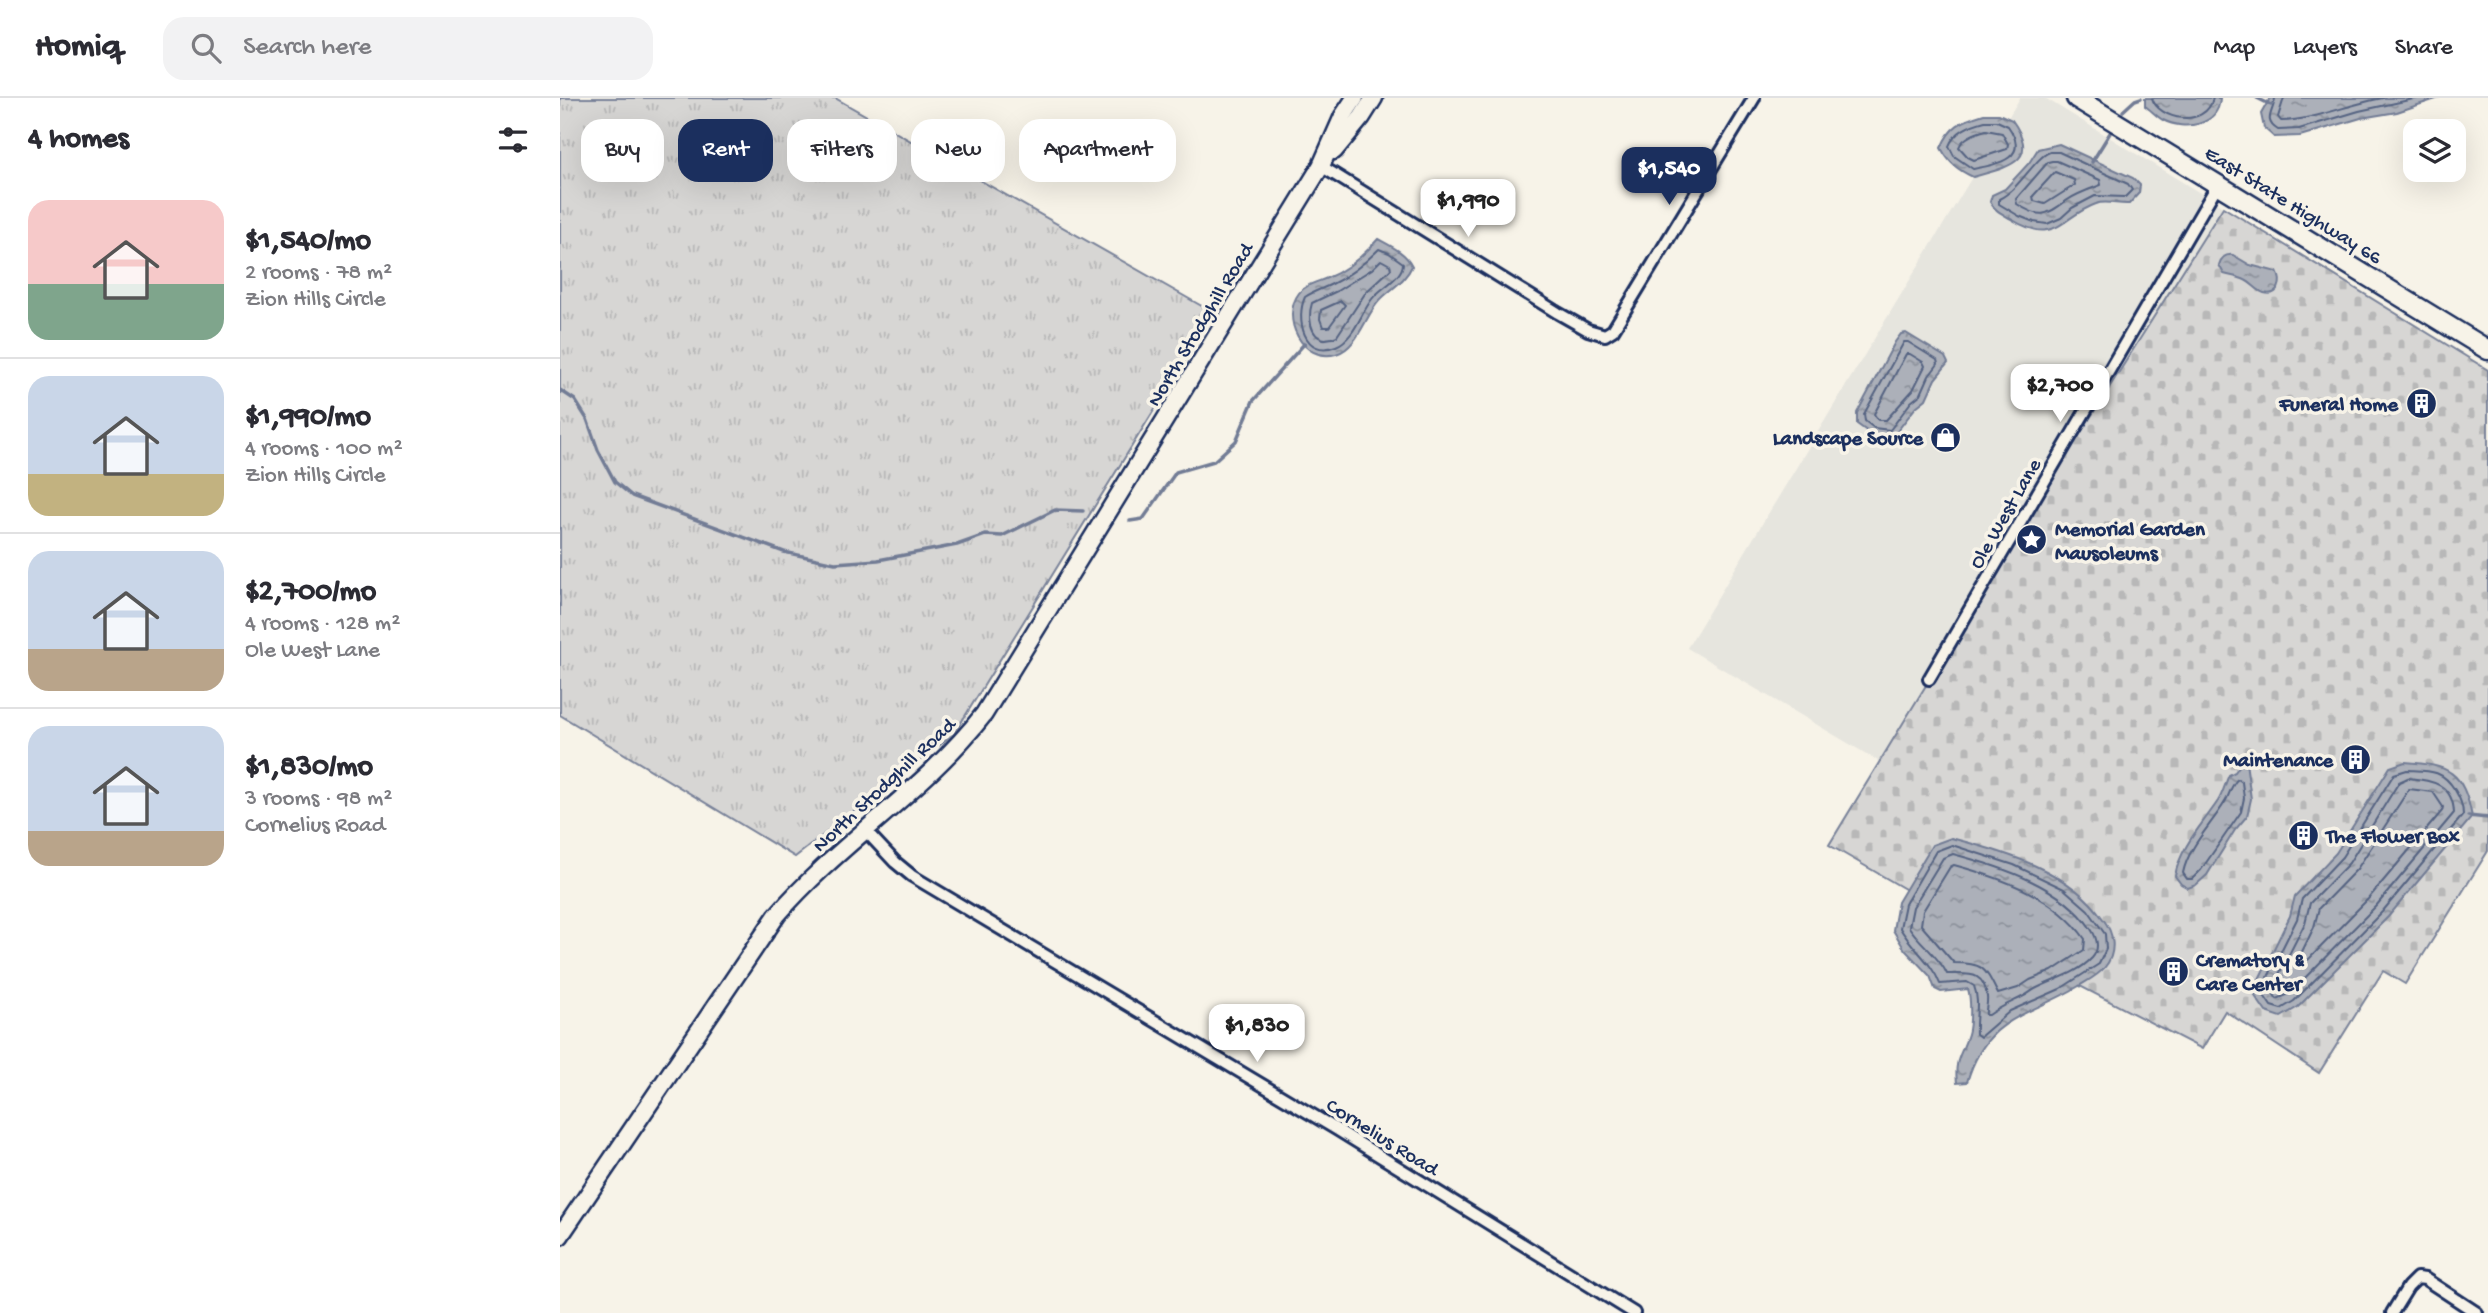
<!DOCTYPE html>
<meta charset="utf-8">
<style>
:root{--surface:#fff;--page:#f2f2f3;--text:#2b2b33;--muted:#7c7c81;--line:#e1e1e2;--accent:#1b2f5e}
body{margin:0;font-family:"Gochi Hand",sans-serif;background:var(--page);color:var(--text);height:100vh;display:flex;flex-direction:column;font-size:26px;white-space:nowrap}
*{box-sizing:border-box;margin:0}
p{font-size:23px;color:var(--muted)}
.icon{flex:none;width:38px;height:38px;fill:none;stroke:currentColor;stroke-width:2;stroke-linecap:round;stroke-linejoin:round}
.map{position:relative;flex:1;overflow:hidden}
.details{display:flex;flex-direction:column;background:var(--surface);width:560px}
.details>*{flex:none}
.banner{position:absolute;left:21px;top:21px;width:665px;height:63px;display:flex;gap:14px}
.buttons{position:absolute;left:1843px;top:21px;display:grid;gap:14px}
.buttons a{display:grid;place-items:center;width:63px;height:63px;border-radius:14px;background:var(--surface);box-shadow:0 7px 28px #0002;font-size:35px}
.price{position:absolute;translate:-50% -60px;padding:0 16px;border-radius:14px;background:#fff;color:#222;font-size:23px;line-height:46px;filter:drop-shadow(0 2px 4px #0008)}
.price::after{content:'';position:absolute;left:50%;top:42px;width:21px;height:16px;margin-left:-10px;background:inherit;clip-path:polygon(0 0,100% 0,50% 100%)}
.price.active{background:var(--accent);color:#fff}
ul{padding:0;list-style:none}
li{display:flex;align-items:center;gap:21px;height:175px;padding:0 28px}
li+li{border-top:2px solid var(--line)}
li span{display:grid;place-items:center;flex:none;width:196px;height:140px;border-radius:21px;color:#555}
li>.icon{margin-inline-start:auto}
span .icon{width:84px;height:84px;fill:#fffc;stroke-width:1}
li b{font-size:30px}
h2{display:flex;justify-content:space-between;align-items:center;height:84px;padding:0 28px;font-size:30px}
.chip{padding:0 24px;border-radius:21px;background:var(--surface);box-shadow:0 7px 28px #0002;font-size:24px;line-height:63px}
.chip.active{background:var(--accent);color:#fff}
header{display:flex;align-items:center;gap:42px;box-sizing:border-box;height:98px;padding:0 35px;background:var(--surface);border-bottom:2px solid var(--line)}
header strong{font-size:33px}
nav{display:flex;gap:38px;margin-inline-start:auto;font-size:24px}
.search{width:490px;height:63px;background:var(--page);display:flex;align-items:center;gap:18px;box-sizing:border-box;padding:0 24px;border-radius:21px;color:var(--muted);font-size:26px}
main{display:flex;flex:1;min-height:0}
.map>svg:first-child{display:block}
.built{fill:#e6e5de}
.grass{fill:url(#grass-tufts);stroke:#798299;stroke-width:2}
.cemetery{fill:url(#cemetery-stones);stroke:#798299;stroke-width:2}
.water{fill:url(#water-ripples);stroke:#727c95;stroke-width:2}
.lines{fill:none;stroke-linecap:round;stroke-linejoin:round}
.shore{stroke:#556382;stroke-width:2}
.stream{stroke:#727c95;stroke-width:3.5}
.street-casing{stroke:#1b2f5e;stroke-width:16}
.secondary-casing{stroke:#1b2f5e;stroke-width:21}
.primary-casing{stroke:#1b2f5e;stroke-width:23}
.street{stroke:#f7f3e8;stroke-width:10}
.secondary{stroke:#f7f3e8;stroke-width:16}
.primary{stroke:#f7f3e8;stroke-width:18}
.labels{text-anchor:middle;stroke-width:7;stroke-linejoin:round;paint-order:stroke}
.street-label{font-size:21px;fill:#1b2f5e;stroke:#f7f3e8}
.poi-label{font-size:21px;font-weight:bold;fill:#1b2f5e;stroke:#f7f3e8;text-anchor:end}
</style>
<header>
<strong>Homiq</strong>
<div class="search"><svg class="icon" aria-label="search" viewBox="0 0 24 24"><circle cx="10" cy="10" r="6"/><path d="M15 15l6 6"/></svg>Search here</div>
<nav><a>Map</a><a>Layers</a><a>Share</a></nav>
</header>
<main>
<section class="details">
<h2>4 homes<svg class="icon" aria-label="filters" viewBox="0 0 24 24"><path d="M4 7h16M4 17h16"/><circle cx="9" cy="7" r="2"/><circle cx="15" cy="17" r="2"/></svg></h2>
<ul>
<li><span style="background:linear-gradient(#f6c9c9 60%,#7fa58c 0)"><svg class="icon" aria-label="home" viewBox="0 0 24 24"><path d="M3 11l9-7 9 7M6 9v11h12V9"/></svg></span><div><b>$1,540/mo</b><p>2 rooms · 78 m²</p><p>Zion Hills Circle</p></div></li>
<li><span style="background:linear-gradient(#c9d6e8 70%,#c2b280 0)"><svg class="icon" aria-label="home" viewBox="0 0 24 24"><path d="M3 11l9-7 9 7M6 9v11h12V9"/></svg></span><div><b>$1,990/mo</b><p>4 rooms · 100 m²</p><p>Zion Hills Circle</p></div></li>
<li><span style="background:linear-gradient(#c9d6e8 70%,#b9a48a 0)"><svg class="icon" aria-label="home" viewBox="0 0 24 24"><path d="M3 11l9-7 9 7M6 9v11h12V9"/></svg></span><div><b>$2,700/mo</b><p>4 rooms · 128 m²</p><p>Ole West Lane</p></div></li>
<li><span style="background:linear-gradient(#c9d6e8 75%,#b9a48a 0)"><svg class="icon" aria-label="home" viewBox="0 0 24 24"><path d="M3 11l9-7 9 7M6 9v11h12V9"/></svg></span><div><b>$1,830/mo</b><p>3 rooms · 98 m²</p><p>Cornelius Road</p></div></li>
</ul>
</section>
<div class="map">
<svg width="1928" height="1215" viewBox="0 0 1928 1215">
<defs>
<pattern id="grass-tufts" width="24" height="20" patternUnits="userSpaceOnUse" patternTransform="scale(1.75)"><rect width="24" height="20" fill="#d7d6d4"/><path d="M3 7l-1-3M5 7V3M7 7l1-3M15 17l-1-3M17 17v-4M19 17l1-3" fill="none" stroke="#b8b8b8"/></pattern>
<pattern id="cemetery-stones" width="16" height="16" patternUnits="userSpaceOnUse" patternTransform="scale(1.75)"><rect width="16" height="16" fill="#d7d6d4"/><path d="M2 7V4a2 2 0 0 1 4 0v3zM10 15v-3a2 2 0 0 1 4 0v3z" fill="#b8b8b8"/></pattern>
<pattern id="water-ripples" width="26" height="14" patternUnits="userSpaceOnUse" patternTransform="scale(1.75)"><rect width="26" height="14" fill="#acb0b9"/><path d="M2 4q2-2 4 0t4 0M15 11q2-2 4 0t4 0" fill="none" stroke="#8b909a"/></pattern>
</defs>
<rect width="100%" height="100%" fill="#f7f3e8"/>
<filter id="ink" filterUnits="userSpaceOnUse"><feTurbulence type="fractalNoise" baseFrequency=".0143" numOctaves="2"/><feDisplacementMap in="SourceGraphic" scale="14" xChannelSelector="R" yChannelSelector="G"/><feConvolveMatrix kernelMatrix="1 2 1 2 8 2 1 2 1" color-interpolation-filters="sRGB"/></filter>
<g filter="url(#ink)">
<!-- built -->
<polygon class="built" points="1460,0 1485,0 1663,109 1484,393 1320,664 1127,550"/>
<!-- grass -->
<polygon class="grass" points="0,0 275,0 654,215 394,636 235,759 0,617"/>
<!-- cemetery -->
<polygon class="cemetery" points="1663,109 1928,272 1928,753 1845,886 1823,873 1759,975 1665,913 1642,951 1454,854 1269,747 1484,393"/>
<!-- water -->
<g class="water">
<path d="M1585,0h75c-1,28 -36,33 -57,22 -6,-3 -12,-10 -18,-14z"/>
<polygon points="1710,0 1879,0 1837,14 1801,20 1740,38 1714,39 1704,30 1701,16"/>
<path d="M1424,16h15l13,6c30,42 -5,47 -39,57 -15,-7 -24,-14 -32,-29 9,-22 20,-27 43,-34z"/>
<path d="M1499,46l74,34 7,7 -1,8 -10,11c-10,1 -24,-4 -33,0 -36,13 -40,43 -85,15 -8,-5 -16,-8 -21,-17l2,-7 13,-6 24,-26 9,-14z"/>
<path d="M818,141c13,7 28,14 34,27 -7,16 -22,23 -33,35 -14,15 -21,47 -43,53 -34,9 -56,-36 -37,-61 7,-9 19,-11 28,-15 20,-8 37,-23 51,-39z"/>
<path d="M1673,157l17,10 27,7c6,10 2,25 -13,21 -7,-2 -12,-10 -19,-13 -6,-3 -14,-4 -21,-6l-5,-9c2,-7 6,-11 14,-10z"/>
<polygon points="1346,235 1385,259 1388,265 1375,281 1366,301 1356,309 1331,341 1311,336 1297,326 1297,315 1335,244 1341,236"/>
<path d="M1682,664h4l5,37 -4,17 -12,14 -28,45 -11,10 -8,3 -7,-4 -6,-8c5,-29 27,-51 43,-75 5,-8 7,-17 11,-26l6,-3z"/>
<path d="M1845,664c44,3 58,9 67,55l-84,100 -90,90 -17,10 -15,-5 -11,-16 3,-15 32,-65 5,-20 41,-43 54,-86z"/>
<path d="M1391,740c54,14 120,33 152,81 11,14 14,33 2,48 -6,8 -18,14 -26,19 -51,31 -92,29 -112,96l-10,1c-3,-25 5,-28 11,-49 3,-10 3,-36 0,-45l-27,3 -6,-3 -5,-13 -25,-26 -12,-20 5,-28 34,-57z"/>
</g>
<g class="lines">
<!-- shore -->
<g class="shore">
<path d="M1592,0c6,22 54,31 61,0"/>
<path d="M1715,0c-1,14 -13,22 3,32l21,-1 60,-18 59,-13"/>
<path d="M1724,0l-6,19 3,4c34,-1 68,-17 102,-23"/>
<path d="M1425,23h12l11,5c23,32 -9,38 -35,43l-19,-13 -5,-10c6,-15 21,-21 36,-25z"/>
<path d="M1426,32l16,3 6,11 -1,5 -33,11 -6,-3 -9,-10c4,-10 17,-14 27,-17z"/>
<path d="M1490,54h9l69,32 4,6 -7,7 -30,-1 -23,12 -11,10 -14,6 -13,-2 -15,-6 -20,-12v-5c21,-10 36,-42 51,-47z"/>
<path d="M1492,63h5l43,19 1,5c-11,4 -25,9 -35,16 -20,15 -26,18 -49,3l-1,-5 32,-37z"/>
<polygon points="1495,74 1514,82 1515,87 1485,106 1474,103 1473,98"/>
<path d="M819,151l10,4 14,10c0,15 -23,25 -31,36 -11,14 -18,40 -36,47 -32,13 -41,-27 -31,-49 9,-6 17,-8 27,-13 17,-8 33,-21 47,-35z"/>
<path d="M821,162l9,5 1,4 -25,23 -29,44c-24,12 -31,-15 -25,-33l25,-12 35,-22z"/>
<polygon points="781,203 785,207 769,229 763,229 760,221 761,212"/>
<polygon points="1344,244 1348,244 1377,262 1378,266 1369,278 1361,296 1351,304 1330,332 1314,330 1305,323 1304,316"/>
<polygon points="1346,256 1350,256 1363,264 1365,268 1353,292 1326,322 1318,322 1314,316"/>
<path d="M1847,672c22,1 35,-1 48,20 5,8 8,15 8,25l-81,97 -88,89 -13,8 -10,-3 -8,-12 2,-11 32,-64 5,-20 40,-42 52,-83z"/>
<path d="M1848,680c24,2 45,6 46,35l-78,93 -87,88 -12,5 -5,-7 1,-6 32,-63 5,-20 39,-40 50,-81z"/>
<path d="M1678,681l4,3 2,16 -3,14 -40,58 -9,9h-5l-4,-6c5,-26 29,-49 42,-71 5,-8 6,-18 13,-23z"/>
<polygon points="1849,691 1873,694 1883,709 1882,713 1808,801 1743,867 1738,868 1737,864 1754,829 1759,810 1797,771"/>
<path d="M1392,747l62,20 50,24 24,21 17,24 1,15 -7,15 -39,25 -50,22 -30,26 -4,-3c-1,-17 4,-33 -2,-48l-7,-4 -27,2c-8,-22 -28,-35 -40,-56l5,-24 31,-53z"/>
<path d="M1393,756c49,13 109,32 138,75 6,9 9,20 1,29 -15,16 -38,21 -57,31 -4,2 -8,6 -13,8 -12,6 -22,10 -33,18h-3c-1,-6 2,-11 1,-18 -3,-28 -20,-22 -40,-23 -8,-18 -27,-30 -38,-47l4,-20 30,-49z"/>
<path d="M1394,767c48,13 102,32 131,74l-1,11 -32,21 -22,9 -12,8 -20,6c-13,-26 -14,-31 -44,-31l-33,-38 2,-14 27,-44z"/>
</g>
<!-- stream -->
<g class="stream">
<polyline points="1697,0 1711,7"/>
<polyline points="1563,13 1575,2 1581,0"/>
<polyline points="1532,64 1550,35"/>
<polyline points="0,292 15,302 27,321 38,352 55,384 72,398 224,454 275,465 318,462 397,447 425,437 442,438 495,412 523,413"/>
<polyline points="570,423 583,421 616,374 654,363 676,343 693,303 745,245"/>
<polyline points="1908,718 1928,720"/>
</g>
<defs>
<g id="street">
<polyline points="761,68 998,215 1028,232 1045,237 1053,232 1194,0"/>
<polyline points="1369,581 1658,86"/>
<polyline points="306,733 335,764 352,778 776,1031 1074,1215"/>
<polyline points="1832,1215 1848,1189 1857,1180 1865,1181 1917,1215"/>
</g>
<g id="secondary">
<polyline points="774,53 802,19 814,0"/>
<path d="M0,1138l217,-321c63,-73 148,-125 207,-201l337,-548 22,-50 12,-18"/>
</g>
<polyline id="primary" points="1516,0 1928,252"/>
</defs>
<!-- street casing -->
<use href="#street" class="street-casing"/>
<!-- secondary casing -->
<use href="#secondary" class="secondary-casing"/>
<!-- primary casing -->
<use href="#primary" class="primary-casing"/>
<!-- street -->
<use href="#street" class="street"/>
<!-- secondary -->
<use href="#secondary" class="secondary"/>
<!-- primary -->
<use href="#primary" class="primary"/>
</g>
</g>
<!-- icons -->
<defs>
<symbol id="building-disc" viewBox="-11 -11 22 22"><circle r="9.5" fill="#1b2f5e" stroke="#f7f3e8"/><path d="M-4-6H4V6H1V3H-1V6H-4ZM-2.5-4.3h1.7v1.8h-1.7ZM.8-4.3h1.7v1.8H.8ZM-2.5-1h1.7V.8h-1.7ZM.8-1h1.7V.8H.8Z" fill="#fff"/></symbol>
<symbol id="shop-disc" viewBox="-11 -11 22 22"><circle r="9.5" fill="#1b2f5e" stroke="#f7f3e8"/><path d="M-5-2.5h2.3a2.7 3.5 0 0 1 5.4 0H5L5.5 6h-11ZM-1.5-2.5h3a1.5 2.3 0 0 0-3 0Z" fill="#fff"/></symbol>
<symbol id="sight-disc" viewBox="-11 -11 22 22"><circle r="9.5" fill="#1b2f5e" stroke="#f7f3e8"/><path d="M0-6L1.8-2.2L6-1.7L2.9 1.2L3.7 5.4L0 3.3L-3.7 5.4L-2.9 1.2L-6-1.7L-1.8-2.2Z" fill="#fff"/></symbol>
</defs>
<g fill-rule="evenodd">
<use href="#building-disc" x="1844" y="288" width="35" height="35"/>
<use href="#shop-disc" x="1368" y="322" width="35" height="35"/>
<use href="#sight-disc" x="1454" y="424" width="35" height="35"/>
<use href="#building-disc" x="1778" y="644" width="35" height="35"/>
<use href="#building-disc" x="1726" y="720" width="35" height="35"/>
<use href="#building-disc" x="1596" y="856" width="35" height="35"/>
</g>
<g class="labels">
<!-- street labels -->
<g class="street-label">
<text transform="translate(1734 106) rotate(32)" y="7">East State Highway 66</text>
<text transform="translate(639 226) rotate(-59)" y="7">North Stodghill Road</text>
<text transform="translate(1444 415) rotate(-60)" y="7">Ole West Lane</text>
<text transform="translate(323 686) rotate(-43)" y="7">North Stodghill Road</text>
<text transform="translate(823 1038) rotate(32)" y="7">Cornelius Road</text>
</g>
<!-- poi labels -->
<g class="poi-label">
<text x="1838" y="312">Funeral Home</text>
<text x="1363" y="346">Landscape Source</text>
<text x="1495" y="437" text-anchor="start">Memorial Garden<tspan x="1495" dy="24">Mausoleums</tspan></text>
<text x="1773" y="668">Maintenance</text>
<text x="1766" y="744" text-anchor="start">The Flower Box</text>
<text x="1636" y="868" text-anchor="start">Crematory &amp;<tspan x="1636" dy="24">Care Center</tspan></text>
</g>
</g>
</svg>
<div class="buttons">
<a><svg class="icon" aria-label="layers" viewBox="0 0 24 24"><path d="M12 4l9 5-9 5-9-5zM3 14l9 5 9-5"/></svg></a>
</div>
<b class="price active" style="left:1109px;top:109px">$1,540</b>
<b class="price" style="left:908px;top:141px">$1,990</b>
<b class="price" style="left:1500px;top:326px">$2,700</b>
<b class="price" style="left:697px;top:966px">$1,830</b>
<div class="banner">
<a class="chip">Buy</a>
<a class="chip active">Rent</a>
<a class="chip">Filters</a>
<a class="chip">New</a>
<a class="chip">Apartment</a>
</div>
</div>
</main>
